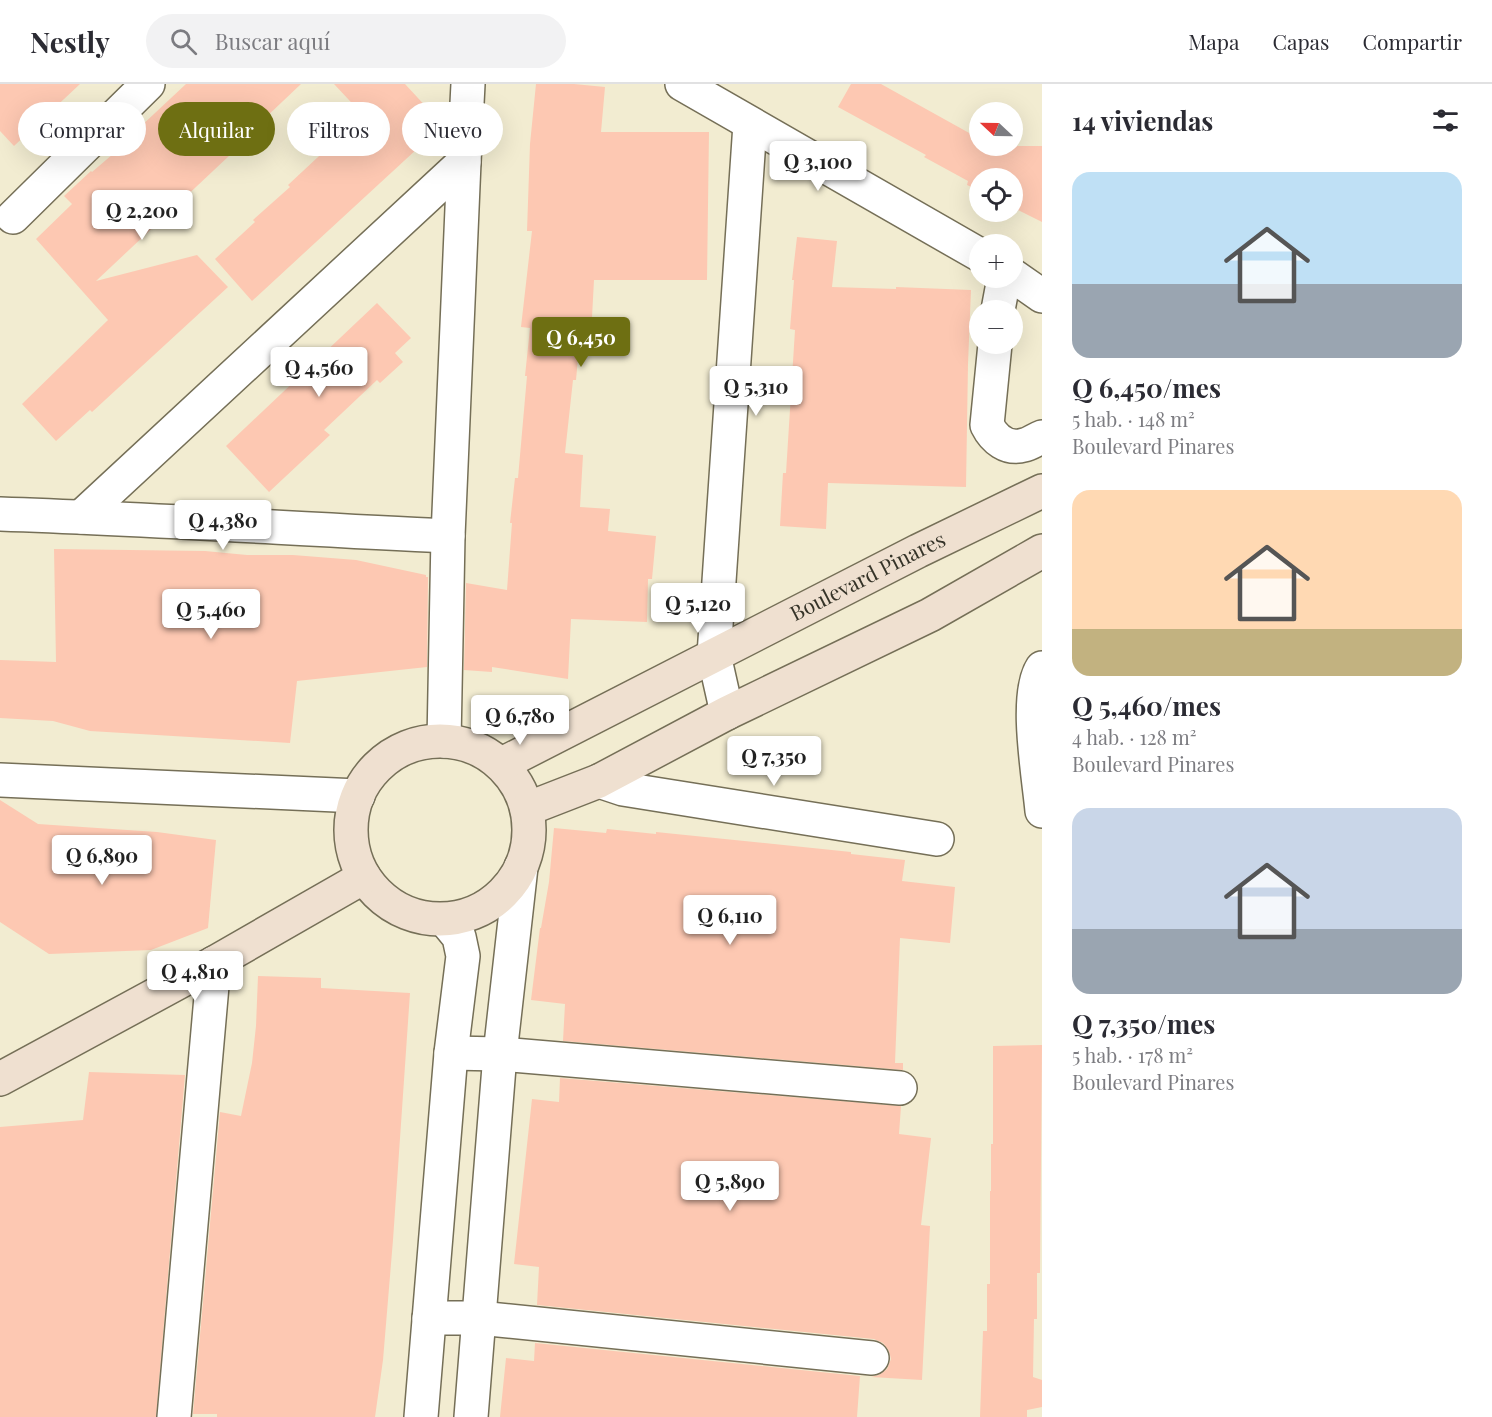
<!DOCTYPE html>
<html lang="es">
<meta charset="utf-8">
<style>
:root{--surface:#fff;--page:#f2f2f3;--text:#2b2b33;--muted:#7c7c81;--line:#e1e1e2;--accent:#6e6f12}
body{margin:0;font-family:"Playfair Display",serif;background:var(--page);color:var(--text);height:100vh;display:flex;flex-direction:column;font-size:22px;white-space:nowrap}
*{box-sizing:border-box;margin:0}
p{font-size:20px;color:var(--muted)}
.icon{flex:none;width:33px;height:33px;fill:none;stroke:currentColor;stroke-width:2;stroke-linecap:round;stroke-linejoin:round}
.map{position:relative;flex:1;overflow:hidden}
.panel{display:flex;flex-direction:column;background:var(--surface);width:450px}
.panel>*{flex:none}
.hud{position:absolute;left:18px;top:18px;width:570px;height:54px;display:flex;gap:12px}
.needle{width:39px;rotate:292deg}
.buttons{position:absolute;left:969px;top:18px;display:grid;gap:12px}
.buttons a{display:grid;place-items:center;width:54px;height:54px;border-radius:50%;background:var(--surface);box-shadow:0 6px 24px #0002;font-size:30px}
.price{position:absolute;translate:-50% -51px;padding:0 14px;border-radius:6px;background:#fff;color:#222;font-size:20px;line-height:39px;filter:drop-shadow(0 2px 3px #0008)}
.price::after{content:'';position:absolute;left:50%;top:36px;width:18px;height:14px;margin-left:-9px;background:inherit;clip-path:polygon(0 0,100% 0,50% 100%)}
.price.on{background:var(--accent);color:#fff}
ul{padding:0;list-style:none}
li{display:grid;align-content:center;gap:12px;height:318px;padding:0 30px}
li span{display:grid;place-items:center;height:186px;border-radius:18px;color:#555}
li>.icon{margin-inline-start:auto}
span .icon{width:108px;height:108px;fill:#fffc;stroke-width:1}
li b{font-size:26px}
h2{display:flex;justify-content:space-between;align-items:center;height:72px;padding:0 30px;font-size:26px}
.chip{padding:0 21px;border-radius:27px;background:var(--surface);box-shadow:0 6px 24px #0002;font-size:21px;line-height:54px}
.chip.on{background:var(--accent);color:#fff}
header{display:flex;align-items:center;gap:36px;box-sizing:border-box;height:84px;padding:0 30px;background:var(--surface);border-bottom:2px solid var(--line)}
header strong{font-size:28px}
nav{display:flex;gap:33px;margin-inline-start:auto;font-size:21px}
.search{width:420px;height:54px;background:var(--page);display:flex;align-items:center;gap:15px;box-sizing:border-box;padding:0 21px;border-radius:33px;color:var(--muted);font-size:22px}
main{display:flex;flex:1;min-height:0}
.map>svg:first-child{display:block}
.building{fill:#fdc8b2}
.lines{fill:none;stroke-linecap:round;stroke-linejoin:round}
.street-casing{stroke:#756f57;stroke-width:36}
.secondary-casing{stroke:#756f57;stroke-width:36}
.street{stroke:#fff;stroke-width:33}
.secondary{stroke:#efe0d0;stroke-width:33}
.labels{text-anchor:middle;stroke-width:6;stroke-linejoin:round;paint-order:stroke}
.street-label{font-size:21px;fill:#353328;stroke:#fef9e3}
</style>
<header>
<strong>Nestly</strong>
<div class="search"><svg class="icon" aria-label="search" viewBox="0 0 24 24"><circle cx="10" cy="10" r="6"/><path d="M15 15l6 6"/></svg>Buscar aquí</div>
<nav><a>Mapa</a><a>Capas</a><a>Compartir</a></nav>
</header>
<main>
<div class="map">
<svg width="1042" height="1333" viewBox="0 0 1042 1333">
<rect width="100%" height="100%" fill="#f2ecd1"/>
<!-- building -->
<g class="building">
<polygon points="0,0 80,0 14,62 0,47"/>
<polygon points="186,0 301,0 243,55 244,57 230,71 96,197 197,171 228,203 92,328 90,326 56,357 22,320 108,236 36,155 72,120 64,112 91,87 92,88 141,46 139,44"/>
<polygon points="334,0 405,0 443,41 252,217 215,175 255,138 253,136 290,103 288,101 363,31"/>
<polygon points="536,0 574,0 605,3 601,48 709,48 707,196 594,196 591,252 580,251 576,296 573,296 565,369 583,371 580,423 610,425 608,447 656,452 652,495 648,495 647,538 571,535 568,595 492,583 492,588 464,586 466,499 507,506 512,439 510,439 515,394 518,394 527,292 525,292 530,244 521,243 532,147 527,147 530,60"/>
<polygon points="851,0 881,0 980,55 980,62 1042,62 1042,138 1012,123 1012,94 980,94 980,107 967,101 968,97 924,73 926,71 838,23"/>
<polygon points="797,153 837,157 832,203 896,205 896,203 971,206 968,280 966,403 828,399 826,445 780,442 783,389 786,389 795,246 790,245 794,196 792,196"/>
<polygon points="377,219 411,254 395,269 403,278 380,299 377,296 324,346 330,351 269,408 226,362"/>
<polygon points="54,465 205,467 247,471 293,471 356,476 426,491 426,493 428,493 427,583 297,597 290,659 90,647 53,637 0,634 0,576 56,578"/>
<polygon points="0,716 38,740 157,748 216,756 208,844 151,866 49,870 0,838"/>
<polygon points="554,744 606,749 607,745 656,750 656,748 851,768 851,770 905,776 902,797 955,803 950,859 900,854 895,979 903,979 903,986 563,957 565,920 531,916 540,844 541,844 549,798"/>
<polygon points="258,892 321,894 321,904 410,909 393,1156 383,1276 375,1333 217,1333 217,1330 193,1330 220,1028 241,1032 252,979 256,942"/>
<polygon points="1042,961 1040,1189 1037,1189 1037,1235 1034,1235 1033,1293 1042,1296 1042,1323 1027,1326 1027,1333 980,1333 983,1247 987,1247 987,1200 990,1200 990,1107 991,1107 991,1060 993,1060 993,962"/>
<polygon points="89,988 185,991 156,1333 0,1333 0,1043 83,1036"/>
<polygon points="560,994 901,1022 899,1050 931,1054 921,1141 930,1142 922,1296 871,1293 879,1291 887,1285 891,1275 889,1267 883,1259 874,1255 537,1221 539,1183 514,1180 532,1015 559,1018"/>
<polygon points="535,1259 869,1293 860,1292 857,1333 500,1333 506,1274 534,1277"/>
</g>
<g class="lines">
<defs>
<g id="street">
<polyline points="682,0 980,171"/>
<polyline points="13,133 148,0"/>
<polyline points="1012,191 1042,212"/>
<polyline points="998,226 1004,194"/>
<path d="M995,260l-8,81c7,14 20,25 37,20 6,-1 12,-6 18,-8"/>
<path d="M0,430c149,5 298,15 448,22"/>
<polyline points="81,433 464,78"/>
<path d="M1042,584c-18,27 -3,109 0,143"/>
<polyline points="727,629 714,571 750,40"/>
<polyline points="444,657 448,452 464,78 468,0"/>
<polyline points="0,696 358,712"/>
<polyline points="599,697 623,705 937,755"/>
<polyline points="451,969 500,970 900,1004"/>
<polyline points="429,1234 479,1234 872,1274"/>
<polyline points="174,1333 214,879"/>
<polyline points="421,1333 451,969 463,872 459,853 445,836"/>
<polyline points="471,1333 500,970 521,783"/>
</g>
<g id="secondary">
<circle cx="440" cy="746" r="89"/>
<path id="s1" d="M502,680l416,-213 124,-60"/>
<polyline points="527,725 599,697 727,629 930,531 1042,467"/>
<polyline points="0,995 214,879 364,793"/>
</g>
</defs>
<!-- street casing -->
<use href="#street" class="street-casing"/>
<!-- secondary casing -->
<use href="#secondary" class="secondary-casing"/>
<!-- street -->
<use href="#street" class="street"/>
<!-- secondary -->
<use href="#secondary" class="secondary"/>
</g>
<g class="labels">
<!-- street labels -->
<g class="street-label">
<text dy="7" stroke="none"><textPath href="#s1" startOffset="411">Boulevard Pinares</textPath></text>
</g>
</g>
</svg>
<div class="buttons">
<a><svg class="needle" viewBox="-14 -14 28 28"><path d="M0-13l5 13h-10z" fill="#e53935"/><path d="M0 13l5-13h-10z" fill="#7c7c81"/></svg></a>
<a><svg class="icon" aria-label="locate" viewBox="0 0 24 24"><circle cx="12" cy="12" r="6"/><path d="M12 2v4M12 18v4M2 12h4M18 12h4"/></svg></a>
<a>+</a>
<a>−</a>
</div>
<b class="price" style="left:818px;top:108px">Q 3,100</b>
<b class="price" style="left:142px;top:157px">Q 2,200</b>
<b class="price on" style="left:581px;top:284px">Q 6,450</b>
<b class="price" style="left:319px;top:314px">Q 4,560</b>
<b class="price" style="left:756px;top:333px">Q 5,310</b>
<b class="price" style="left:223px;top:467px">Q 4,380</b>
<b class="price" style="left:698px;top:550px">Q 5,120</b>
<b class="price" style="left:211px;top:556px">Q 5,460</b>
<b class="price" style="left:520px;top:662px">Q 6,780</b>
<b class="price" style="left:774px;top:703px">Q 7,350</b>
<b class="price" style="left:102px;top:802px">Q 6,890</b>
<b class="price" style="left:730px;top:862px">Q 6,110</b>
<b class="price" style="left:195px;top:918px">Q 4,810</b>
<b class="price" style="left:730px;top:1128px">Q 5,890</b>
<div class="hud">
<a class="chip">Comprar</a>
<a class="chip on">Alquilar</a>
<a class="chip">Filtros</a>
<a class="chip">Nuevo</a>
</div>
</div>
<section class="panel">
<h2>14 viviendas<svg class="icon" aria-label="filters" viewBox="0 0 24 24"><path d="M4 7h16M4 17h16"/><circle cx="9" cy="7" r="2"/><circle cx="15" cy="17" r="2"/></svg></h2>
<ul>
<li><span style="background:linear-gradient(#bfe0f5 60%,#9aa5b1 0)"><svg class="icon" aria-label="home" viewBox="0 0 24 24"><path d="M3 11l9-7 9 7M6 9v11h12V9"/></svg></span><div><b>Q 6,450/mes</b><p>5 hab. · 148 m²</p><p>Boulevard Pinares</p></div></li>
<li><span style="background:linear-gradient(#ffd9b3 75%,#c2b280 0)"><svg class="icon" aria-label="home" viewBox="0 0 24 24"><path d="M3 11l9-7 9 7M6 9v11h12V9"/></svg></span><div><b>Q 5,460/mes</b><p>4 hab. · 128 m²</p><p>Boulevard Pinares</p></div></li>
<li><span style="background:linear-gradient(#c9d6e8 65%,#9aa5b1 0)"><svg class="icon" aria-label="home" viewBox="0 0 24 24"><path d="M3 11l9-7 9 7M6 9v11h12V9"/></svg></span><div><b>Q 7,350/mes</b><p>5 hab. · 178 m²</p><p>Boulevard Pinares</p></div></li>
</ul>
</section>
</main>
